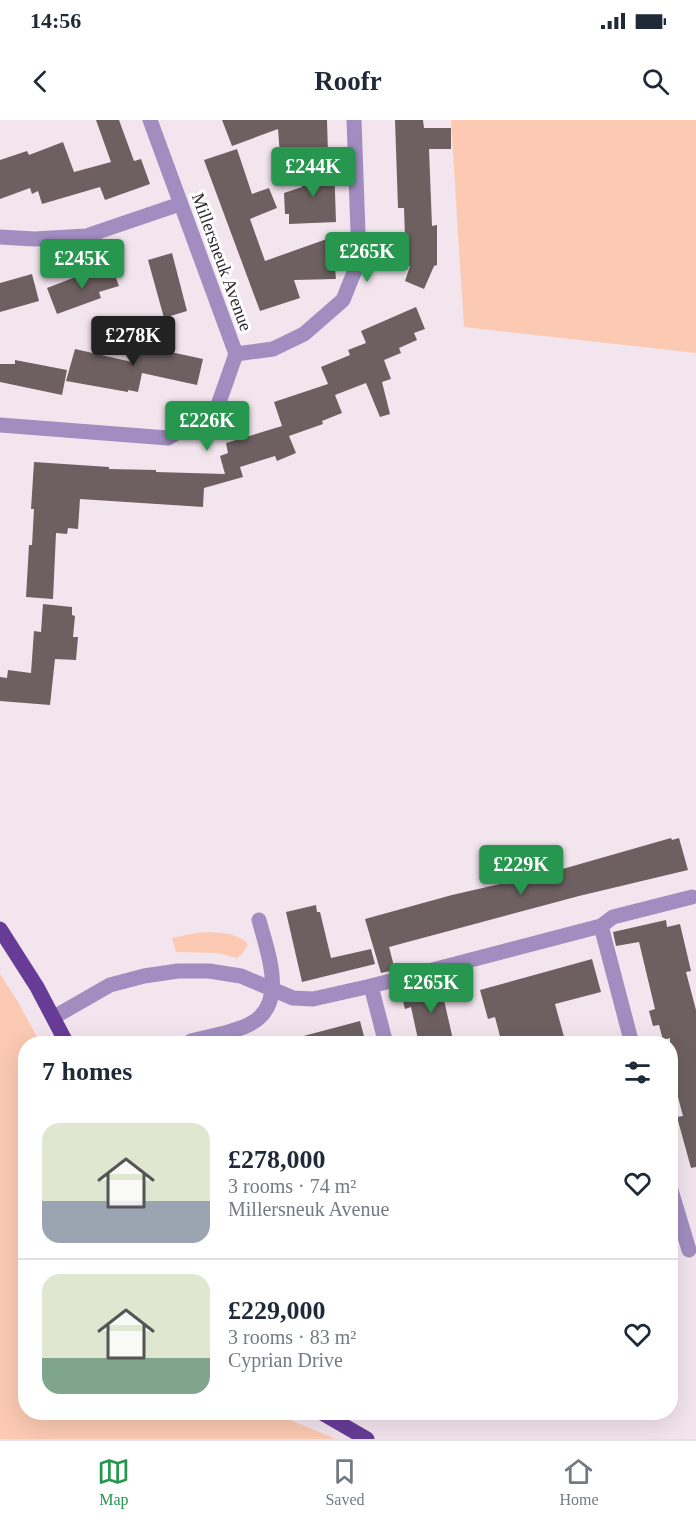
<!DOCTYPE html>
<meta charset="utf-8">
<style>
:root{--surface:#fff;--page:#f2f2f3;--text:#1f2937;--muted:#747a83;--line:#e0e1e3;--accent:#27964f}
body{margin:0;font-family:"Times New Roman",serif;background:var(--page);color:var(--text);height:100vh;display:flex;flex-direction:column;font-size:22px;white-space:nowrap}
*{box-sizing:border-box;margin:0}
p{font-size:20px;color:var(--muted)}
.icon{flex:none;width:33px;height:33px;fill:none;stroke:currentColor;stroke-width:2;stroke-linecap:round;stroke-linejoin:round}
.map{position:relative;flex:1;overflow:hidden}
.drawer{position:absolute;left:18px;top:916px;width:660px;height:384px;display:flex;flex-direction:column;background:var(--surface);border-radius:24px;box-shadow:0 6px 24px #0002}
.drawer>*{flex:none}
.price{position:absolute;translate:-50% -51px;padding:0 14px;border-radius:6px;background:var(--accent);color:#fff;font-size:20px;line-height:39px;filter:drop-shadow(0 2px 3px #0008)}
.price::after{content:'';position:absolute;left:50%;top:36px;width:18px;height:14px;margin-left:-9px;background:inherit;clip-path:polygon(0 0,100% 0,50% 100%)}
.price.selected{background:#222;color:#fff}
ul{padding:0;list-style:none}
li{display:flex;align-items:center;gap:18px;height:150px;padding:0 24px}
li+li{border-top:2px solid var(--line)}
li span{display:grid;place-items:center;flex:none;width:168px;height:120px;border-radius:18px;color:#555}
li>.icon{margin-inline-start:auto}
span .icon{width:72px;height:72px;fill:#fffc;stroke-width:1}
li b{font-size:26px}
h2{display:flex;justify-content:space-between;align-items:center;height:72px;padding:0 24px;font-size:26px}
.status{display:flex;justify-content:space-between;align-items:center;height:42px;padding:0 30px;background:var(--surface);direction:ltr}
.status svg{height:16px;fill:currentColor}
header{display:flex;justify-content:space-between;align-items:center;height:78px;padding:0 24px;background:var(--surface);font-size:27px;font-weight:700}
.menu{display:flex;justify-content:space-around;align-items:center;height:84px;border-top:2px solid var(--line);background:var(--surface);font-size:16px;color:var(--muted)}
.menu a{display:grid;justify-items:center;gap:3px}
.menu .selected{color:var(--accent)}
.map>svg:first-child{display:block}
.green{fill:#fccab2}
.building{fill:#6e6061}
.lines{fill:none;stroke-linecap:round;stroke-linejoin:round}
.minor{stroke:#a28dc0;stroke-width:15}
.major{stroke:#673c97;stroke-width:15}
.labels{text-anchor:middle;stroke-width:6;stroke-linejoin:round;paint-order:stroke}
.street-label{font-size:18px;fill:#2e292c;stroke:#fff}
</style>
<div class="status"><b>14:56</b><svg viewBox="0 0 49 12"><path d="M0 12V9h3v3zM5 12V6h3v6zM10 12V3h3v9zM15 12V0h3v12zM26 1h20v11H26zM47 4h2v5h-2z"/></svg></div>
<header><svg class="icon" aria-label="back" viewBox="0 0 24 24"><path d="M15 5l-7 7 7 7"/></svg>Roofr<svg class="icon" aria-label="search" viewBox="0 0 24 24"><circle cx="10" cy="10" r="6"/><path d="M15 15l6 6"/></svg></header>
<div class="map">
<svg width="696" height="1319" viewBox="0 0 696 1319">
<rect width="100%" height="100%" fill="#f3e5ee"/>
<!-- green -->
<g class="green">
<polygon points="451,0 696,0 696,233 464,207"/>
<path d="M201,812c17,1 34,-1 47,12l-5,9 -6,5 -20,-5 -41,-1 -4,-14z"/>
<polygon points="0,854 18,882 41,924 26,924 26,1293 273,1293 336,1319 0,1319"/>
</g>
<!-- building -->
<g class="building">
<polygon points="96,0 119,0 134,41 141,39 150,64 105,80 100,67 42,84 38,71 32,74 30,68 0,79 0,40 27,31 29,35 63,22 74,52 111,42"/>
<polygon points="222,0 327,0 328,33 280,35 278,9 232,26"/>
<polygon points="395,0 423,0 424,8 451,8 451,29 429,29 432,106 437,105 437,145 434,146 424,169 405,161 410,146 406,147 404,88 398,88"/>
<polygon points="237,29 252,74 269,68 277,88 250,99 265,141 338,115 339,148 335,148 336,159 294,160 300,178 260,191 204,40"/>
<polygon points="334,42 336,102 289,104 289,94 285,94 284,73 302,67 302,55"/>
<polygon points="172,133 187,191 164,198 148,140"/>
<polygon points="112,147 119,166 99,172 101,178 57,194 47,168 91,151 92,154"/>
<polygon points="32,154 39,181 0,192 0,163"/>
<polygon points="416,187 425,209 414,213 417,220 399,228 401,233 384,240 391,259 382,262 390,294 380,297 366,263 335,275 342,293 322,301 323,304 289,316 296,333 277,341 275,336 240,347 243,357 204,368 203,387 80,379 78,409 68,408 67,414 56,413 53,479 26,477 29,425 32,425 34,389 31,389 34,342 109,347 109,349 156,350 156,352 225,354 220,336 228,333 226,323 282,306 274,282 328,264 321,247 350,235 348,230 366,223 361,211"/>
<polygon points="138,212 160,216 157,229 203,239 197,265 142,253 138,272 128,270 128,272 66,261 75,229 132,242"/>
<polygon points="15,240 67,250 62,275 0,262 0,244 15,244"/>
<polygon points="43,484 72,487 72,495 75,496 73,517 78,517 76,540 55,539 50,585 0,581 0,557 7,558 8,550 31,553 34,511 41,512"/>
<polygon points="671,718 672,720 679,718 688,750 579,776 389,827 395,850 381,853 365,799 452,775 552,752"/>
<polygon points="316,785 317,792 320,792 331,838 371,829 375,844 302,862 286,792"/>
<polygon points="666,800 667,807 680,804 691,851 686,852 696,890 696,1047 691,1048 677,997 683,996 670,947 670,918 663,920 659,905 653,906 649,891 655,889 639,822 616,826 613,812"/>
<polygon points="592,839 601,872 555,884 566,924 502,924 495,897 488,899 480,870"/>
<polygon points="451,862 454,877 444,880 454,924 419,924 411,887 405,889 401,874"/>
<polygon points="360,901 366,924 296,924 296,918"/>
</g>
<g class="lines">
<!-- minor -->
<g class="minor">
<polyline points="0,117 34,119 86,116 180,84"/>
<polyline points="236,234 273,229 304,214 343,180 359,140 354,0"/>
<polyline points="0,305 168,318 217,288 236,234 150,0"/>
<polyline points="601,806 613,797 692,777"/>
<polyline points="371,866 386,924"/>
<polyline points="54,897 110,865 144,856 178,851 209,851 241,856 293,878 313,879 371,866 601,806 632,924"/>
<path d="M191,921c19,-5 42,-8 59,-17 39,-20 17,-73 9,-104"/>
<polyline points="670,1067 689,1130"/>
</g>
<!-- major -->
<g class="major">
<polyline points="0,809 37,867 67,924"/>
<polyline points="322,1293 367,1319"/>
</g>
</g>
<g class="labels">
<!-- street labels -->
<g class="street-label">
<text transform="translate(222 142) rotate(70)" y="6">Millersneuk Avenue</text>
</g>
</g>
</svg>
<b class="price" style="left:313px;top:78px">£244K</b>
<b class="price" style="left:367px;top:163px">£265K</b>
<b class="price" style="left:82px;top:170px">£245K</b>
<b class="price selected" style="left:133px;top:247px">£278K</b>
<b class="price" style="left:207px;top:332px">£226K</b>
<b class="price" style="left:521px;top:776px">£229K</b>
<b class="price" style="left:431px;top:894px">£265K</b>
<section class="drawer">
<h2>7 homes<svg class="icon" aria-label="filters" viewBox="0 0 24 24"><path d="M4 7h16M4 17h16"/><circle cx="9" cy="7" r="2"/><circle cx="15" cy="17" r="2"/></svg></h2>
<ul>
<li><span style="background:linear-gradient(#dfe7d0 65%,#9aa5b1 0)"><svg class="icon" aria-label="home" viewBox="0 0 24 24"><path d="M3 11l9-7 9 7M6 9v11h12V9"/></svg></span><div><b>£278,000</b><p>3 rooms · 74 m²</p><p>Millersneuk Avenue</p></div><svg class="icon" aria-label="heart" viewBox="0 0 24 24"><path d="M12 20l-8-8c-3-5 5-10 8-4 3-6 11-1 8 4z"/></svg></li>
<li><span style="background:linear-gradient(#dfe7d0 70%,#7fa58c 0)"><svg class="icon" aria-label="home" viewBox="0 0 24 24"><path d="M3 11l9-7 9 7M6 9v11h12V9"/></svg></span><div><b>£229,000</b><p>3 rooms · 83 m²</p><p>Cyprian Drive</p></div><svg class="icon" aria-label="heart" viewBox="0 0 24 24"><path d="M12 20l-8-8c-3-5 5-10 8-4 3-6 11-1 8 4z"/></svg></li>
</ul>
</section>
</div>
<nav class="menu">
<a class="selected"><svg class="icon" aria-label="map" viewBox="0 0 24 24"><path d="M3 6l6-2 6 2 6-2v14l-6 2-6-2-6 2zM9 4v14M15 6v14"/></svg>Map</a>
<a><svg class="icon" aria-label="saved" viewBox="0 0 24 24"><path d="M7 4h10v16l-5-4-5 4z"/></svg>Saved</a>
<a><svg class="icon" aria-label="home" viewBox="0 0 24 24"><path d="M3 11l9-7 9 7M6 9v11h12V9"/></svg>Home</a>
</nav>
